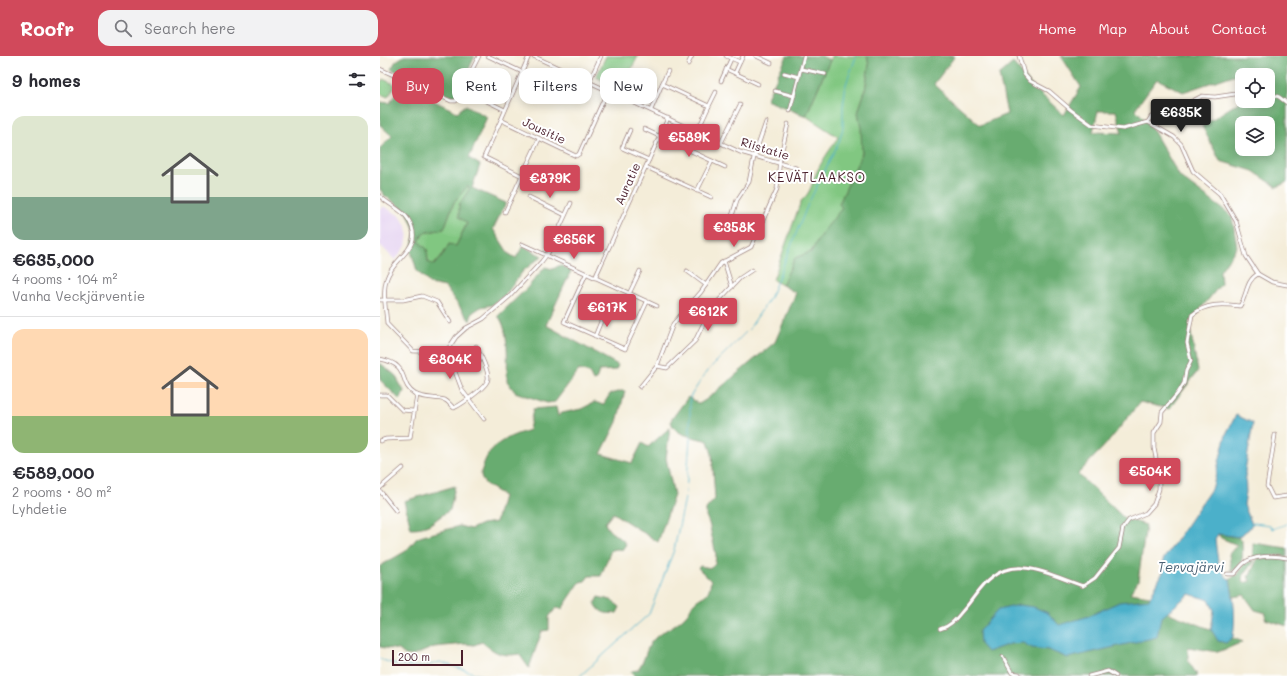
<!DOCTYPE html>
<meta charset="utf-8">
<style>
:root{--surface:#fff;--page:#f2f2f3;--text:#2b2b33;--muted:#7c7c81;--line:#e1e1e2;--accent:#d1495b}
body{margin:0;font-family:Mali,sans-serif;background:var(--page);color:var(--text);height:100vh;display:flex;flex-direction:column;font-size:15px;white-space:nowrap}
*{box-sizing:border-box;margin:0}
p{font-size:13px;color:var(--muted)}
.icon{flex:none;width:22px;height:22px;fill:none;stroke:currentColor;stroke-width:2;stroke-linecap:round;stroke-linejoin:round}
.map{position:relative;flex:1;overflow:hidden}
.details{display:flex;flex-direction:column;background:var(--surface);width:380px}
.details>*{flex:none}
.guide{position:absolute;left:12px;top:12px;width:380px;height:36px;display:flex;gap:8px}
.tools{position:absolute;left:855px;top:12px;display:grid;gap:8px}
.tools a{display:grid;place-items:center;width:40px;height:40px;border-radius:8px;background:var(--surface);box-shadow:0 2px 10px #0003;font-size:20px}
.scale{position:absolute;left:12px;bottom:10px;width:71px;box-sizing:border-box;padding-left:4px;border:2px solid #4a1f2b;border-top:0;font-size:11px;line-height:14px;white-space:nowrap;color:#4a1f2b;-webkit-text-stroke:3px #fff;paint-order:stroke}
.price{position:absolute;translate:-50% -34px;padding:0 9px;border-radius:4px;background:var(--accent);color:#fff;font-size:13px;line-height:26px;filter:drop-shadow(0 1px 2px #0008)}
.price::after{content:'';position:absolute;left:50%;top:24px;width:12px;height:9px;margin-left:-6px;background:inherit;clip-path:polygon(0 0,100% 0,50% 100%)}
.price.current{background:#222;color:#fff}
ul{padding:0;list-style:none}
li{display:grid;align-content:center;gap:8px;height:212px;padding:0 12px}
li+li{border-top:1px solid var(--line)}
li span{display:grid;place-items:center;height:124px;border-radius:12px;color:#555}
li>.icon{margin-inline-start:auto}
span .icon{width:72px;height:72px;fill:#fffc;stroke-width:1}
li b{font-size:17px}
h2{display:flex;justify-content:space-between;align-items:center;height:48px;padding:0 12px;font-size:17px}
.chip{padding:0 14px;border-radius:12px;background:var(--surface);box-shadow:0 2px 10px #0003;font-size:14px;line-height:36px}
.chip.current{background:var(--accent);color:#fff}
header{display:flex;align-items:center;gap:24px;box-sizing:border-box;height:56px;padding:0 20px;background:var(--accent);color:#fff}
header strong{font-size:19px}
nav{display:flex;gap:22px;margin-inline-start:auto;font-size:14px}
.search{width:280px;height:36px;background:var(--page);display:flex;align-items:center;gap:10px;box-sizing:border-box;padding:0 14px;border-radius:12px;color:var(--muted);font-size:15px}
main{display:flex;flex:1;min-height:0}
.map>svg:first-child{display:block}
.built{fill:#e5d3f1}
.green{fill:#81c781;stroke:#667356}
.forest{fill:#68ac6f;stroke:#59664d;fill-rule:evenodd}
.water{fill:#4bb0ca;stroke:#4a687a}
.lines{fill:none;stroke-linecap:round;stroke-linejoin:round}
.stream{stroke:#4bb0ca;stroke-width:1}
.minor-casing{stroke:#9f8682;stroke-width:4.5}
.minor{stroke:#fff;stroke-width:3}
.labels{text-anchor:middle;stroke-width:4;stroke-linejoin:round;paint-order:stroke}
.street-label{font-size:12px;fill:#4a1f2b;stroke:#fff}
.neighbourhood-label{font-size:13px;letter-spacing:1px;fill:#4a1f2b;stroke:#fff}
.water-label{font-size:13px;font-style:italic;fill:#4a6073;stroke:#fff}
</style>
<header>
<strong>Roofr</strong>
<div class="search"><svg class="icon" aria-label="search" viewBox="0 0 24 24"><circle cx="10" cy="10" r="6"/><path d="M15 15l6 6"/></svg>Search here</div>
<nav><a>Home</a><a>Map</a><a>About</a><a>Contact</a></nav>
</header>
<main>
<section class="details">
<h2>9 homes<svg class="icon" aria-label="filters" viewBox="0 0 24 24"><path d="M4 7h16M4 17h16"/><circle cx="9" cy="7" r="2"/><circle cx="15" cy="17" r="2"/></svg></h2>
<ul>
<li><span style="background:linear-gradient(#dfe7d0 65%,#7fa58c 0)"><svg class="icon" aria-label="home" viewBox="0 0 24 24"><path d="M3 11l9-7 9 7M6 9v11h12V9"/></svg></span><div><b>€635,000</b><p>4 rooms · 104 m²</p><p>Vanha Veckjärventie</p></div></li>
<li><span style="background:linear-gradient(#ffd9b3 70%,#8fb573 0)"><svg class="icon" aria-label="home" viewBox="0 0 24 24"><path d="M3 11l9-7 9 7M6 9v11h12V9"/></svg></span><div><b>€589,000</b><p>2 rooms · 80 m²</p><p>Lyhdetie</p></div></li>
</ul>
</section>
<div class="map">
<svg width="907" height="620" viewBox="0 0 907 620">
<rect width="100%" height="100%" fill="#fff"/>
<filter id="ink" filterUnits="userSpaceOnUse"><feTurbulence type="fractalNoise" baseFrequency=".025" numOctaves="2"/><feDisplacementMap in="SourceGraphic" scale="8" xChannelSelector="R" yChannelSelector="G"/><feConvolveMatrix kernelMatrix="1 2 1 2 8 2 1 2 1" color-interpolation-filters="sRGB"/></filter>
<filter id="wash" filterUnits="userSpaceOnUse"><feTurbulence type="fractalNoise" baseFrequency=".012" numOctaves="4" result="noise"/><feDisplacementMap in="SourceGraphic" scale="16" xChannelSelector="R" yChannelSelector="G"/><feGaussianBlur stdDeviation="0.9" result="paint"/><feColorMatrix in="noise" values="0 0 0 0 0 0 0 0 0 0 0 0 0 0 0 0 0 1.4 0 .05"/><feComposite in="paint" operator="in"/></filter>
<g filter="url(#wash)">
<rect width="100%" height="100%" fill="#f4edd9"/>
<!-- built -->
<polygon class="built" points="3,150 20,160 27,171 28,178 26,190 15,204 0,189 0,154"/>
<!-- green -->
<g class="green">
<polygon points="226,0 258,0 241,34 216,21"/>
<path d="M452,0h35l2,8 -4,27 -7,21 4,17v24l-23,51 4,4 -21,25 -11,19 -16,6 -13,27 -9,-5 28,-79c10,-8 10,-16 15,-27 5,-13 15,-25 22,-37l-32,-21z"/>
<polygon points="3,23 16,29 8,41 0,38 0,27"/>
<polygon points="87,130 90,132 79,149 87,167 76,190 69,188 64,197 54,209 48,206 47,193 39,186 43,177 64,173 74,146"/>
</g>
<!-- forest -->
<g class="forest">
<polygon points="24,0 95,0 77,39 72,41 11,13 16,5"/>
<polygon points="407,0 441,0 450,4 426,60 386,44"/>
<path d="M487,0h88l-21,28 46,41 27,-11 -8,-39 14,-12 20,24 31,28 17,-28 -20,-31h226v126l-10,5 -24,-16 -33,-10 -18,-35 40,-26 26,1v-26l-26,1 -5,-2 -54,18 -26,-13 -22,30 15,16 30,52 52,39 5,31 -17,24 1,13 -32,39 9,48 -29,38 -29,-7 -30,38 -32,34 46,44 22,7 -8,56 -8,12 20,3 9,13 84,33 -25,10 -30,-5v14l10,15h-563l-4,-3 1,-2 6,-1c8,-10 7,-23 17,-32 10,-9 23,-13 32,-24 3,-3 4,-7 6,-10 10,-11 15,-4 18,-23l-13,-13 2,-2 11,2 4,-4 1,-9 -7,-32 -3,-7v-7l9,-10 -3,-45 -4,-13c-12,-4 -36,-5 -37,-21l17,-23 11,7 8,-5 68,-57 21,-49 -14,-8 13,-27 16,-6 11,-19 20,-25 -3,-4 23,-51 -1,-24 -3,-17 7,-21 4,-27zM718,55h18l6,22 -29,-1zM862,67h26v26h-26z"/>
<path d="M21,29l56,27 9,-7 21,12 -18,41 11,7 -8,23 34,15 -13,26 16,25 7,4 7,-12 19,10 -19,15 -17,23 -14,11 -11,2 -9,6 -2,8 -25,-34 -15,-3 -13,-13 -6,-20 4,-20 -8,-19 -23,-17 -4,-6v-41l12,-12 -12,-11v-23l10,1zM88,130l2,2 -11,17v12l8,6 -11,23 -7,-2 -5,9 -10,12 -6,-3 -1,-13 -8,-7 4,-9 21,-4 10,-27z"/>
<path d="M180,209l11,6 -25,54 72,40 -2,5 -17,1 -3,9 -3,1 -4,-8 -10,-3 -24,32 -8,1 -32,-11 -8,-11c0,-17 3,-52 -9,-65l29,-28 18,-21 8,2z"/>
<polygon points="0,307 15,319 24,335 20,344 0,324"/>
<path d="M241,335h4l-8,31 -16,32 31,9 10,-20 6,4 18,-16 4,-3 -4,30 8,37 -16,47 -45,-29 -8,10c4,12 15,12 21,21l-4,6 -5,-1 -6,1 -10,26h-12l-4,5 -5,1 -18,27 -6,-1 -7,9v13l-7,1 -13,37 -10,-14c-17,3 -24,-1 -37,-12l-8,3 -8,-1 -32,3 -21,9 -8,-1 -6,-5 -19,-3v-81l26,-15 11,-13 6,-2 36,-10 12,3 11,-5 14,-2 7,-26c-5,-5 -16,-9 -20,-15 -3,-5 -2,-9 0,-15 7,-23 25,-29 46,-36l4,-21 23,-2 2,9 4,-3 19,-4 14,-7 8,3 7,-11z"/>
<path d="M75,430l-5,24c-17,10 -18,18 -39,18l-7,-27z"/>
<path d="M838,478l20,3 4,3c0,12 4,27 -11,31l-2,-17 8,-9 -16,-7z"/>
<polygon points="873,487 907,492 907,501 902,499 873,502"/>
<polygon points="902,501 907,503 907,570 885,563 886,557 875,554 864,539 853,541 850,524 855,519 857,520 864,508 874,504 862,522 864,527 870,525 868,520 870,520 877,503"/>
<path d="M218,541l13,3 9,7 -3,6c-11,1 -17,1 -22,-10z"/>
</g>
<!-- water -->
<path class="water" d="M856,359l17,8 -8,48 1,21 -2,13 8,19 -3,5 -11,8 -20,-3 -3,5c2,14 2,31 15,41 4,20 6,36 3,57l-7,6 -8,-2 -7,-12 3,-19 -5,-10 -20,-6 -28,24 -4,19 -89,21 -20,-8 -16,-2 -9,-5 -13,1 -23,8 -7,-8 -1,-13 19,-21 21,-5 15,2 14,6 11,12 30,-9 30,-14 30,-3 15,-29 -1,-10 50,-74 13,-52z"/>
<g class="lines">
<!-- stream -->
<g class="stream">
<polyline points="430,144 459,86 463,72 463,50 466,28 476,1"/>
<polyline points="371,270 390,242 428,148"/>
<polyline points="306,437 310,382 310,341 327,315 370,272"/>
<polyline points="872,468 874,467 890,469 892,473 907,468"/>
<polyline points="0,603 17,609 43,611 60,606 103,620"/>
<polyline points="200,620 269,558 294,494 305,442"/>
</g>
</g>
</g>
<g filter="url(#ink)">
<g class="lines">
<defs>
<g id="minor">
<polyline points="108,0 142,16"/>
<polyline points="149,0 121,64 196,100 199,98 228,34"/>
<polyline points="153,0 360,96 416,112"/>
<polyline points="346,0 360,6 363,0"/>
<polyline points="376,0 391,7"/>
<polyline points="639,0 644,18 650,25 669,35 691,54 712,69 743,73 768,66 794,81 801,88 813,115 840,138 856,165 866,200 878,218 892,226 907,229"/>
<polyline points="308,8 312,0"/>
<polyline points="0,13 71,45 76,45 99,0"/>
<polyline points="346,13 378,28"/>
<polyline points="421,13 445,18"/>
<polyline points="355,17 360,6"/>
<polyline points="404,17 419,21"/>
<polyline points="341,25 351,3"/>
<polyline points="209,26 221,0"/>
<polyline points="282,28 288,15"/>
<polyline points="395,35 414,40"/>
<polyline points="90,37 125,54"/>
<polyline points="888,37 899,41 907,47"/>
<polyline points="329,50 336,36"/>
<polyline points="271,54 282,28 329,50 317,76"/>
<polyline points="410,55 424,0"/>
<polyline points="121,64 104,101 142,120"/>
<polyline points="768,66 771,61 779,57 799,52 822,40 835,41 862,37"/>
<polyline points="264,73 345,111"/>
<polyline points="250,74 242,92 269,104"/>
<polyline points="341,87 360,49"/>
<polyline points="266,111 331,141"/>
<polyline points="317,135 332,105"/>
<path d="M0,140c8,9 22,13 28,23 18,29 -14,37 -21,59 -5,13 -1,32 0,46l26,27 33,1 3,4 13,34 22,29"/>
<polyline points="149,141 185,159"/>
<polyline points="125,156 159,83"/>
<polyline points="352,160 357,144 369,126 374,101 386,66"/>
<polyline points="142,188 277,250"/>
<polyline points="344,205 352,231"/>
<polyline points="307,215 326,229"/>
<polyline points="206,218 184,266 245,293 267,246"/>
<polyline points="215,222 288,62"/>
<polyline points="249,238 260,215"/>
<polyline points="0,244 23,244 42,240 57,246 70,266"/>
<polyline points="215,280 224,258"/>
<polyline points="66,296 76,281 86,272 103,263 130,240 162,205 168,197 191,147"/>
<path d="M0,303c32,6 17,24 35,35 9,5 20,3 30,6 4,2 6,6 9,8 8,-4 33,-21 34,-29 1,-9 -8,-25 -12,-33"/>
<polyline points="277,310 287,312 315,285 330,254 360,222 372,214"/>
<polyline points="260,331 277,310 293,268 321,236 341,207 371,191 397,133 400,103 408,68"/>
<polyline points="0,339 7,339 22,354 33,355"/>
<polyline points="895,379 887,430 893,442 907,440"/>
<polyline points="0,385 6,383 30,382 37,339"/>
<polyline points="0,432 23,412"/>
<polyline points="0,435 16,455"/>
<path d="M847,518h7c3,-3 6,-7 9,-10 9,-9 32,-9 44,-6"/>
<path d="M560,573c12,-3 17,-12 25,-21 8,-9 16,-23 26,-30 28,-23 63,-1 92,8l12,-8 24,-30 4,-20 6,-8 17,-7 8,-9 5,-15v-15l-5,-26v-15l7,-11 1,-10 16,-19 6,-10 2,-12 5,-10 -4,-18 5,-28c14,-12 30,-11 48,-9 7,-11 6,-26 18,-32"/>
<polyline points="623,601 632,617 639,618 640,620"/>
<polyline points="709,620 728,615 736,620"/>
</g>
</defs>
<!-- minor casing -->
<use href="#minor" class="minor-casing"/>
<!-- minor -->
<use href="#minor" class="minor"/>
</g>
</g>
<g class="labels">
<!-- street labels -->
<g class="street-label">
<text transform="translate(164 75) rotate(25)" y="4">Jousitie</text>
<text transform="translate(385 93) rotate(17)" y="4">Riistatie</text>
<text transform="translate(248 128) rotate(-66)" y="4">Auratie</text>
</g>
<!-- neighbourhood labels -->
<g class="neighbourhood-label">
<text x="437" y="126">KEVÄTLAAKSO</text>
</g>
<!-- water labels -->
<g class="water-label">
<text x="811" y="516">Tervajärvi</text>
</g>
</g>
</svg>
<div class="tools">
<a><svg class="icon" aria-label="locate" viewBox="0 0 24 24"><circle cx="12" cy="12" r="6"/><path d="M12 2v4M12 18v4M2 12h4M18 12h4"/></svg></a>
<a><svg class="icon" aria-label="layers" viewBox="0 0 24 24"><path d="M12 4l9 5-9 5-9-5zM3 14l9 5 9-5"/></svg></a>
</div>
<div class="scale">200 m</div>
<b class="price current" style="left:801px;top:77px">€635K</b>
<b class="price" style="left:309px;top:102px">€589K</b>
<b class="price" style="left:170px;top:143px">€879K</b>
<b class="price" style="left:354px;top:192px">€358K</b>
<b class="price" style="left:194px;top:204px">€656K</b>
<b class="price" style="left:227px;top:272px">€617K</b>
<b class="price" style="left:328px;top:276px">€612K</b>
<b class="price" style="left:70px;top:324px">€804K</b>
<b class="price" style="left:770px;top:436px">€504K</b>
<div class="guide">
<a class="chip current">Buy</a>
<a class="chip">Rent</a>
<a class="chip">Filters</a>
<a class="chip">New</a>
</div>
</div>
</main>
